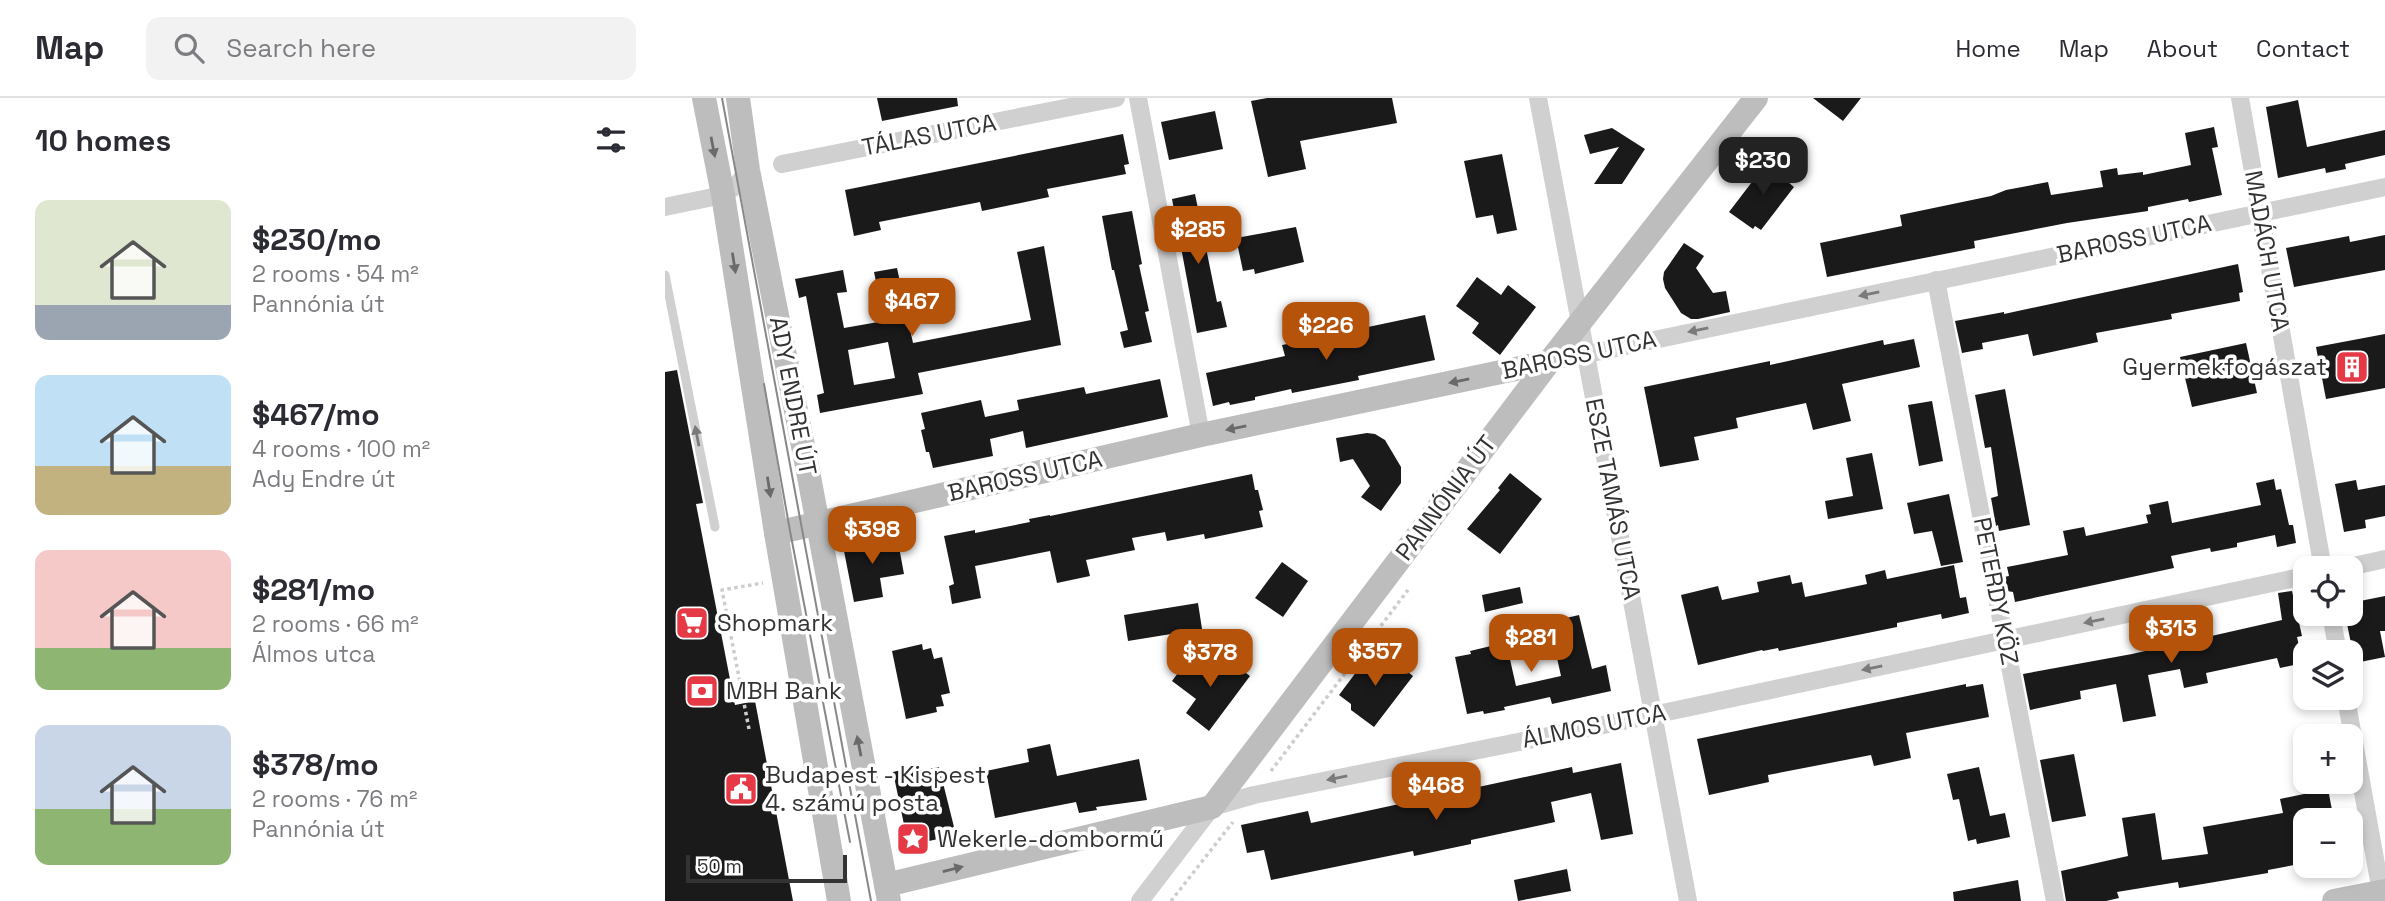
<!DOCTYPE html>
<meta charset="utf-8">
<style>
:root{--surface:#fff;--page:#f2f2f3;--text:#2b2b33;--muted:#7c7c81;--line:#e1e1e2;--accent:#b45309}
body{margin:0;font-family:"Space Grotesk",sans-serif;background:var(--page);color:var(--text);height:100vh;display:flex;flex-direction:column;font-size:26px;white-space:nowrap}
*{box-sizing:border-box;margin:0}
p{font-size:23px;color:var(--muted)}
.icon{flex:none;width:38px;height:38px;fill:none;stroke:currentColor;stroke-width:2;stroke-linecap:round;stroke-linejoin:round}
.map{position:relative;flex:1;overflow:hidden}
.panel{display:flex;flex-direction:column;background:var(--surface);width:665px}
.panel>*{flex:none}
.fabs{position:absolute;left:1628px;top:458px;display:grid;gap:14px}
.fabs a{display:grid;place-items:center;width:70px;height:70px;border-radius:14px;background:var(--surface);box-shadow:0 4px 10px #0003;font-size:35px}
.scale{position:absolute;left:21px;bottom:18px;width:161px;box-sizing:border-box;padding-left:7px;border:4px solid #333;border-top:0;font-size:19px;line-height:24px;white-space:nowrap;color:#333;-webkit-text-stroke:5px #fff;paint-order:stroke}
.price{position:absolute;translate:-50% -60px;padding:0 16px;border-radius:14px;background:var(--accent);color:#fff;font-size:23px;line-height:46px;filter:drop-shadow(0 2px 4px #0008)}
.price::after{content:'';position:absolute;left:50%;top:42px;width:21px;height:16px;margin-left:-10px;background:inherit;clip-path:polygon(0 0,100% 0,50% 100%)}
.price.current{background:#222;color:#fff}
ul{padding:0;list-style:none}
li{display:flex;align-items:center;gap:21px;height:175px;padding:0 35px}
li span{display:grid;place-items:center;flex:none;width:196px;height:140px;border-radius:14px;color:#555}
li>.icon{margin-inline-start:auto}
span .icon{width:84px;height:84px;fill:#fffc;stroke-width:1}
li b{font-size:30px}
h2{display:flex;justify-content:space-between;align-items:center;height:84px;padding:0 35px;font-size:30px}
header{display:flex;align-items:center;gap:42px;box-sizing:border-box;height:98px;padding:0 35px;background:var(--surface);border-bottom:2px solid var(--line)}
header strong{font-size:33px}
nav{display:flex;gap:38px;margin-inline-start:auto;font-size:24px}
.search{width:490px;height:63px;background:var(--page);display:flex;align-items:center;gap:18px;box-sizing:border-box;padding:0 24px;border-radius:14px;color:var(--muted);font-size:26px}
main{display:flex;flex:1;min-height:0}
.map>svg:first-child{display:block}
.building{fill:#1a1a1a;fill-rule:evenodd}
.lines{fill:none;stroke-linecap:round;stroke-linejoin:round}
.path{stroke:#cdcdcd;stroke-width:3.5;stroke-dasharray:3.5 3.5;stroke-linecap:butt}
.lane{stroke:#d0d0d0;stroke-width:9}
.street{stroke:#d0d0d0;stroke-width:18}
.secondary{stroke:#bdbdbd;stroke-width:24}
.tram{stroke:#888;stroke-width:2}
.oneway{fill:#6a6a6a}
.oneway2{fill:#7a7a7a}
.labels{text-anchor:middle;stroke-width:7;stroke-linejoin:round;paint-order:stroke}
.street-label{font-size:24px;fill:#333;stroke:#fff}
.poi-label{font-size:24px;fill:#333;stroke:#fff;text-anchor:start}
</style>
<header>
<strong>Map</strong>
<div class="search"><svg class="icon" aria-label="search" viewBox="0 0 24 24"><circle cx="10" cy="10" r="6"/><path d="M15 15l6 6"/></svg>Search here</div>
<nav><a>Home</a><a>Map</a><a>About</a><a>Contact</a></nav>
</header>
<main>
<section class="panel">
<h2>10 homes<svg class="icon" aria-label="filters" viewBox="0 0 24 24"><path d="M4 7h16M4 17h16"/><circle cx="9" cy="7" r="2"/><circle cx="15" cy="17" r="2"/></svg></h2>
<ul>
<li><span style="background:linear-gradient(#dfe7d0 75%,#9aa5b1 0)"><svg class="icon" aria-label="home" viewBox="0 0 24 24"><path d="M3 11l9-7 9 7M6 9v11h12V9"/></svg></span><div><b>$230/mo</b><p>2 rooms · 54 m²</p><p>Pannónia út</p></div></li>
<li><span style="background:linear-gradient(#bfe0f5 65%,#c2b280 0)"><svg class="icon" aria-label="home" viewBox="0 0 24 24"><path d="M3 11l9-7 9 7M6 9v11h12V9"/></svg></span><div><b>$467/mo</b><p>4 rooms · 100 m²</p><p>Ady Endre út</p></div></li>
<li><span style="background:linear-gradient(#f6c9c9 70%,#8fb573 0)"><svg class="icon" aria-label="home" viewBox="0 0 24 24"><path d="M3 11l9-7 9 7M6 9v11h12V9"/></svg></span><div><b>$281/mo</b><p>2 rooms · 66 m²</p><p>Álmos utca</p></div></li>
<li><span style="background:linear-gradient(#c9d6e8 60%,#8fb573 0)"><svg class="icon" aria-label="home" viewBox="0 0 24 24"><path d="M3 11l9-7 9 7M6 9v11h12V9"/></svg></span><div><b>$378/mo</b><p>2 rooms · 76 m²</p><p>Pannónia út</p></div></li>
</ul>
</section>
<div class="map">
<svg width="1720" height="803" viewBox="0 0 1720 803">
<rect width="100%" height="100%" fill="#fff"/>
<!-- building -->
<g class="building">
<polygon points="212,0 292,0 293,8 217,23"/>
<polygon points="602,0 727,0 732,25 635,43 641,71 603,79 586,3"/>
<polygon points="1148,0 1196,0 1178,23"/>
<polygon points="1633,2 1642,49 1720,32 1720,57 1680,66 1681,71 1661,75 1660,70 1613,80 1601,9"/>
<polygon points="550,13 558,51 504,62 496,24"/>
<polygon points="1549,29 1553,49 1547,50 1557,97 1524,104 1523,101 1483,109 1483,113 1402,125 1309,143 1310,150 1162,179 1155,145 1237,128 1235,117 1326,98 1341,92 1383,84 1386,97 1438,89 1435,73 1452,70 1453,77 1478,74 1478,77 1526,67 1520,35"/>
<polygon points="947,30 980,51 957,86 929,86 954,49 925,56 919,37"/>
<polygon points="458,36 464,66 459,67 461,76 382,91 384,99 317,113 315,104 214,124 216,132 189,138 180,92"/>
<polygon points="837,56 852,132 832,136 828,117 811,120 799,63"/>
<polygon points="1103,63 1126,80 1123,84 1129,89 1096,132 1090,128 1088,131 1064,114"/>
<polygon points="530,96 552,204 556,203 562,229 532,235 507,101"/>
<polygon points="467,113 477,166 474,167 484,213 480,214 487,244 459,250 455,234 463,232 449,172 447,172 437,118"/>
<polygon points="631,129 639,164 590,176 589,171 578,173 571,140"/>
<polygon points="1720,137 1720,172 1629,189 1621,150 1684,138 1685,144"/>
<polygon points="1019,145 1039,158 1031,170 1048,195 1061,193 1065,214 1033,221 1026,221 1016,215 1000,190 998,181 999,174"/>
<path d="M379,148l17,99 -143,28 5,21 -103,19 -3,-18 7,-2 -18,-97 -7,2 -4,-19 48,-9 4,22 -10,1 7,35 40,-7 -10,-49 23,-4 16,75 118,-23 -14,-68zM223,244l7,36 -41,7 -6,-35z"/>
<polygon points="1573,166 1578,194 1574,195 1575,203 1506,216 1507,221 1431,235 1433,244 1368,258 1363,236 1317,245 1318,251 1297,255 1290,223 1339,214 1339,216"/>
<polygon points="812,179 836,197 843,187 871,209 835,257 807,235 814,225 791,208"/>
<polygon points="760,217 770,262 693,278 694,282 627,295 626,291 590,299 590,302 565,307 564,304 548,308 541,275 620,258 617,247 703,231 703,229"/>
<polygon points="1720,236 1720,290 1661,301 1651,249"/>
<polygon points="1249,241 1255,269 1177,286 1186,323 1148,332 1141,305 1071,320 1073,330 1029,339 1034,362 995,369 979,289 1105,263 1105,267 1218,242 1219,247"/>
<polygon points="1581,245 1592,295 1527,309 1515,259"/>
<polygon points="12,272 38,405 31,406 70,607 90,603 128,803 0,803 0,274"/>
<polygon points="495,281 503,319 361,350 358,333 325,341 328,358 268,370 264,354 261,354 256,332 260,331 256,315 316,302 320,319 354,312 352,302 419,289 421,296"/>
<polygon points="1340,291 1365,427 1334,433 1333,427 1331,428 1326,400 1333,398 1326,349 1320,350 1310,297"/>
<polygon points="1267,303 1278,363 1254,368 1243,307"/>
<polygon points="702,335 710,336 720,342 736,369 736,385 716,413 696,399 705,388 688,361 675,364 671,340"/>
<polygon points="1207,355 1218,411 1163,421 1160,403 1188,398 1181,360"/>
<polygon points="845,375 877,401 835,456 802,431 835,392 833,390"/>
<polygon points="587,376 590,392 593,392 598,412 594,413 598,429 540,441 539,436 502,443 500,434 467,440 470,452 421,462 425,478 392,485 385,453 310,468 316,500 287,506 284,488 289,486 279,438 310,432 310,435 365,424 364,421 385,417 385,418"/>
<polygon points="1609,381 1611,392 1616,391 1624,427 1628,427 1631,445 1612,449 1610,437 1572,445 1572,449 1546,454 1545,450 1506,458 1509,470 1350,504 1348,494 1342,493 1339,479 1344,478 1342,469 1403,457 1398,433 1419,429 1421,438 1483,425 1481,417 1486,416 1484,407 1503,403 1507,425 1596,407 1591,385"/>
<polygon points="1691,382 1693,392 1720,387 1720,418 1700,422 1701,430 1679,434 1670,386"/>
<polygon points="1284,396 1298,464 1276,468 1267,433 1249,436 1242,405"/>
<polygon points="232,438 239,476 215,480 218,499 189,504 178,448"/>
<polygon points="617,464 643,483 618,519 590,500"/>
<polygon points="1289,467 1295,500 1301,499 1304,515 1277,521 1276,516 1232,525 1232,529 1114,553 1113,550 1098,553 1097,552 1033,567 1016,497 1053,488 1057,502 1094,494 1092,484 1125,477 1127,486 1137,484 1140,499 1202,486 1200,477 1220,472 1222,481"/>
<polygon points="855,489 858,505 820,514 817,497"/>
<polygon points="1627,493 1637,538 1632,539 1638,565 1615,570 1612,560 1541,575 1543,585 1519,590 1515,571 1483,577 1491,618 1458,624 1451,586 1415,593 1416,601 1365,612 1358,576 1467,556 1617,522 1613,495"/>
<polygon points="1720,498 1720,533 1715,533 1720,559 1690,565 1680,516 1685,516 1685,505"/>
<polygon points="533,505 537,531 463,543 459,517"/>
<polygon points="914,517 927,571 941,567 946,593 887,606 885,599 839,609 840,612 819,616 818,613 802,616 790,559 806,556 805,553 826,548 826,552 842,548 851,588 896,578 884,524"/>
<polygon points="257,546 258,552 266,550 269,561 277,559 285,595 276,597 279,608 271,609 272,614 241,621 227,553"/>
<polygon points="707,553 719,562 725,560 748,578 709,629 686,612 686,606 674,597"/>
<polygon points="527,556 543,568 546,583 562,561 585,578 544,633 521,615 531,601 507,583"/>
<polygon points="1301,586 1301,589 1318,586 1324,619 1241,635 1246,660 1209,668 1206,657 1103,677 1104,684 1044,697 1032,641"/>
<polygon points="385,646 392,678 474,661 482,702 431,709 432,712 414,715 411,704 330,720 321,673 364,664 362,651"/>
<polygon points="1409,656 1421,718 1387,724 1375,662"/>
<polygon points="956,665 968,736 936,742 926,695 886,704 890,724 806,742 806,746 749,758 748,753 606,782 599,752 582,755 576,727 643,713 646,725 907,669 908,675"/>
<polygon points="254,668 255,673 274,669 291,737 255,745 241,736 228,674"/>
<polygon points="1314,669 1325,718 1340,715 1345,739 1312,746 1311,741 1303,743 1294,701 1288,702 1282,676"/>
<polygon points="1663,691 1667,712 1660,713 1662,723 1640,723 1640,765 1603,772 1603,775 1532,787 1514,790 1513,784 1452,794 1454,800 1441,803 1401,803 1396,773 1463,758 1457,720 1490,715 1497,762 1543,756 1538,729 1618,715 1615,701"/>
<polygon points="902,771 906,793 853,803 849,782"/>
<polygon points="1353,782 1356,803 1289,803 1288,794"/>
</g>
<g class="lines">
<!-- path -->
<g class="path">
<polyline points="84,631 57,492 98,485"/>
<polyline points="606,673 743,492"/>
<polyline points="506,803 568,724"/>
</g>
<!-- lane -->
<polyline class="lane" points="0,177 50,429"/>
<!-- street -->
<g class="street">
<polyline points="473,0 536,337"/>
<polyline points="873,0 1023,803"/>
<polyline points="1575,0 1658,471"/>
<polyline points="117,66 451,0"/>
<polyline points="0,109 58,97 72,87 83,72"/>
<polyline points="1271,182 1390,803"/>
<polyline points="884,264 1720,89"/>
<polyline points="1675,471 1720,461"/>
<polyline points="1666,516 1673,555"/>
<polyline points="1681,600 1716,794"/>
<polyline points="475,803 547,709 589,697 988,617 1640,478"/>
</g>
<!-- secondary -->
<g class="secondary">
<polyline points="39,0 58,97 111,435 174,803"/>
<polyline points="73,0 83,72 142,368 224,803"/>
<polyline points="111,435 536,337 884,264"/>
<polyline points="221,787 547,709 884,264 1091,0"/>
<polyline points="1669,803 1720,793"/>
</g>
<!-- tram -->
<g class="tram">
<polyline points="57,0 206,803"/>
<polyline points="99,286 125,433 185,744"/>
</g>
</g>
<!-- one-way arrows -->
<defs><path id="oneway-solid" d="M-6-.8H1V-3.2L6.5 0L1 3.2V.8H-6Z" transform="scale(1.75)"/></defs>
<g class="oneway">
<use href="#oneway-solid" transform="translate(48 49) rotate(79)"/>
<use href="#oneway-solid" transform="translate(69 165) rotate(81)"/>
<use href="#oneway-solid" transform="translate(794 283) rotate(168)"/>
<use href="#oneway-solid" transform="translate(571 330) rotate(168)"/>
<use href="#oneway-solid" transform="translate(104 389) rotate(81)"/>
<use href="#oneway-solid" transform="translate(194 648) rotate(-101)"/>
<use href="#oneway-solid" transform="translate(288 771) rotate(-14)"/>
</g>
<g class="oneway2">
<use href="#oneway-solid" transform="translate(1204 196) rotate(168)"/>
<use href="#oneway-solid" transform="translate(1033 232) rotate(168)"/>
<use href="#oneway-solid" transform="translate(32 338) rotate(-101)"/>
<use href="#oneway-solid" transform="translate(1429 523) rotate(168)"/>
<use href="#oneway-solid" transform="translate(1207 570) rotate(168)"/>
<use href="#oneway-solid" transform="translate(672 680) rotate(169)"/>
</g>
<!-- icons -->
<defs>
<symbol id="building-square" viewBox="-11 -11 22 22"><rect x="-9" y="-9" width="18" height="18" rx="4" fill="#e63946" stroke="#fff"/><path d="M-4-6H4V6H1V3H-1V6H-4ZM-2.5-4.3h1.7v1.8h-1.7ZM.8-4.3h1.7v1.8H.8ZM-2.5-1h1.7V.8h-1.7ZM.8-1h1.7V.8H.8Z" fill="#fff"/></symbol>
<symbol id="supermarket-square" viewBox="-11 -11 22 22"><rect x="-9" y="-9" width="18" height="18" rx="4" fill="#e63946" stroke="#fff"/><path d="M-6-5.5h2.5l.6 2H6L4.5 2H-2.5L-4.4-4H-6ZM-1.5 3.2a1.3 1.3 0 1 0 .1 0ZM3 3.2a1.3 1.3 0 1 0 .1 0Z" fill="#fff"/></symbol>
<symbol id="bank-square" viewBox="-11 -11 22 22"><rect x="-9" y="-9" width="18" height="18" rx="4" fill="#e63946" stroke="#fff"/><path d="M-6-4H6V4H-6ZM0-2.3a2.3 2.3 0 1 0 0 4.6a2.3 2.3 0 1 0 0-4.6Z" fill="#fff"/></symbol>
<symbol id="civic-square" viewBox="-11 -11 22 22"><rect x="-9" y="-9" width="18" height="18" rx="4" fill="#e63946" stroke="#fff"/><path d="M-.6-6.5H3V-4.5H.6V-3L4-1V1h2V6H-6V1h2V-1L-.6-3ZM-1.2 2.5V6h2.4V2.5Z" fill="#fff"/></symbol>
<symbol id="sight-square" viewBox="-11 -11 22 22"><rect x="-9" y="-9" width="18" height="18" rx="4" fill="#e63946" stroke="#fff"/><path d="M0-6L1.8-2.2L6-1.7L2.9 1.2L3.7 5.4L0 3.3L-3.7 5.4L-2.9 1.2L-6-1.7L-1.8-2.2Z" fill="#fff"/></symbol>
</defs>
<g fill-rule="evenodd">
<use href="#building-square" x="1668" y="250" width="38" height="38"/>
<use href="#supermarket-square" x="8" y="506" width="38" height="38"/>
<use href="#bank-square" x="18" y="574" width="38" height="38"/>
<use href="#civic-square" x="57" y="672" width="38" height="38"/>
<use href="#sight-square" x="229" y="722" width="38" height="38"/>
</g>
<g class="labels">
<!-- street labels -->
<g class="street-label">
<text transform="translate(264 37) rotate(-11)" y="8">TÁLAS UTCA</text>
<text transform="translate(1469 141) rotate(-12)" y="8">BAROSS UTCA</text>
<text transform="translate(1602 153) rotate(80)" y="8">MADÁCH UTCA</text>
<text transform="translate(914 257) rotate(-12)" y="8">BAROSS UTCA</text>
<text transform="translate(128 298) rotate(79)" y="8">ADY ENDRE ÚT</text>
<text transform="translate(360 378) rotate(-13)" y="8">BAROSS UTCA</text>
<text transform="translate(781 400) rotate(-53)" y="8">PANNÓNIA ÚT</text>
<text transform="translate(948 401) rotate(79)" y="8">ESZE TAMÁS UTCA</text>
<text transform="translate(1331 493) rotate(79)" y="8">PETERDY KÖZ</text>
<text transform="translate(929 628) rotate(-11)" y="8">ÁLMOS UTCA</text>
</g>
<!-- poi labels -->
<g class="poi-label">
<text x="1662" y="277" text-anchor="end">Gyermekfogászat</text>
<text x="52" y="533">Shopmark</text>
<text x="61" y="601">MBH Bank</text>
<text x="100" y="685">Budapest - Kispest<tspan x="100" dy="28">4. számú posta</tspan></text>
<text x="272" y="749">Wekerle-dombormű</text>
</g>
</g>
</svg>
<div class="fabs">
<a><svg class="icon" aria-label="locate" viewBox="0 0 24 24"><circle cx="12" cy="12" r="6"/><path d="M12 2v4M12 18v4M2 12h4M18 12h4"/></svg></a>
<a><svg class="icon" aria-label="layers" viewBox="0 0 24 24"><path d="M12 4l9 5-9 5-9-5zM3 14l9 5 9-5"/></svg></a>
<a>+</a>
<a>−</a>
</div>
<div class="scale">50 m</div>
<b class="price current" style="left:1098px;top:99px">$230</b>
<b class="price" style="left:533px;top:168px">$285</b>
<b class="price" style="left:247px;top:240px">$467</b>
<b class="price" style="left:661px;top:264px">$226</b>
<b class="price" style="left:207px;top:468px">$398</b>
<b class="price" style="left:1506px;top:567px">$313</b>
<b class="price" style="left:866px;top:576px">$281</b>
<b class="price" style="left:710px;top:590px">$357</b>
<b class="price" style="left:545px;top:591px">$378</b>
<b class="price" style="left:771px;top:724px">$468</b>
</div>
</main>
